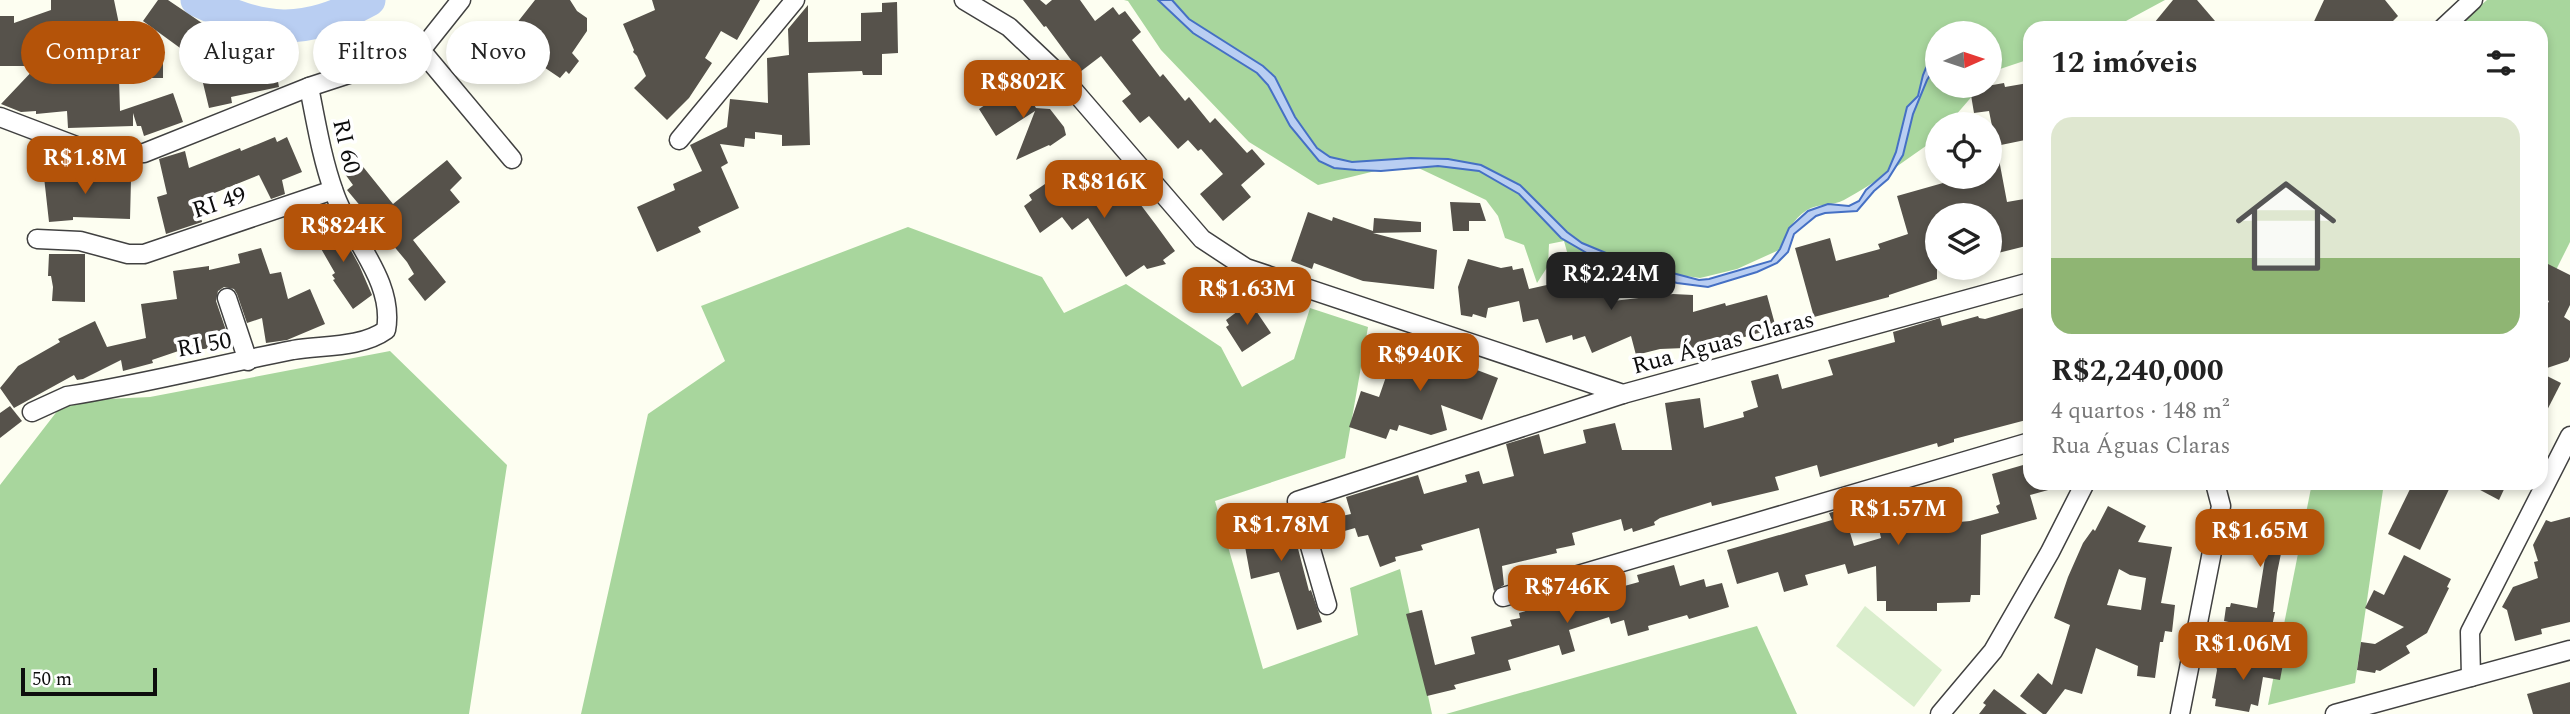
<!DOCTYPE html>
<html lang="pt">
<meta charset="utf-8">
<style>
:root{--surface:#fff;--page:#f6f6f6;--text:#222;--muted:#767676;--line:#e0e0e0;--accent:#b45309}
body{margin:0;font-family:Spectral,serif;background:var(--page);color:var(--text);height:100vh;display:flex;flex-direction:column;font-size:26px;white-space:nowrap}
*{box-sizing:border-box;margin:0}
p{font-size:23px;color:var(--muted)}
.icon{flex:none;width:38px;height:38px;fill:none;stroke:currentColor;stroke-width:2;stroke-linecap:round;stroke-linejoin:round}
.map{position:relative;flex:1;overflow:hidden}
.panel{position:absolute;left:2023px;top:21px;width:525px;height:469px;display:flex;flex-direction:column;background:var(--surface);border-radius:21px;box-shadow:0 4px 10px #0003}
.panel>*{flex:none}
.guide{position:absolute;left:21px;top:21px;width:665px;height:63px;display:flex;gap:14px}
.needle{width:46px;rotate:87deg}
.controls{position:absolute;left:1925px;top:21px;display:grid;gap:14px}
.controls a{display:grid;place-items:center;width:77px;height:77px;border-radius:50%;background:var(--surface);box-shadow:0 4px 10px #0003;font-size:35px}
.scale{position:absolute;left:21px;bottom:18px;width:136px;box-sizing:border-box;padding-left:7px;border:4px solid #0e0e0e;border-top:0;font-size:19px;line-height:24px;white-space:nowrap;color:#0e0e0e;-webkit-text-stroke:5px #fff;paint-order:stroke}
.price{position:absolute;translate:-50% -60px;padding:0 16px;border-radius:14px;background:var(--accent);color:#fff;font-size:23px;line-height:46px;filter:drop-shadow(0 2px 4px #0008)}
.price::after{content:'';position:absolute;left:50%;top:42px;width:21px;height:16px;margin-left:-10px;background:inherit;clip-path:polygon(0 0,100% 0,50% 100%)}
.price.on{background:#222;color:#fff}
ul{padding:0;list-style:none}
li{display:grid;align-content:center;gap:14px;height:371px;padding:0 28px}
li+li{border-top:2px solid var(--line)}
li span{display:grid;place-items:center;height:217px;border-radius:21px;color:#555}
li>.icon{margin-inline-start:auto}
span .icon{width:126px;height:126px;fill:#fffc;stroke-width:1}
li b{font-size:30px}
h2{display:flex;justify-content:space-between;align-items:center;height:84px;padding:0 28px;font-size:30px}
.pill{padding:0 24px;border-radius:32px;background:var(--surface);box-shadow:0 4px 10px #0003;font-size:24px;line-height:63px}
.pill.on{background:var(--accent);color:#fff}
.map>svg:first-child{display:block}
.forest{fill:#a8d69d}
.pitch{fill:#daeecd}
.water{fill:#b9cef2;stroke:#4570c4;stroke-width:2}
.lines{fill:none;stroke-linecap:round;stroke-linejoin:round}
.river{stroke:#b9cef2;stroke-width:33}
.building{fill:#56524b;fill-rule:evenodd}
.minor-casing{stroke:#414141;stroke-width:21}
.minor{stroke:#fff;stroke-width:18}
.labels{text-anchor:middle;stroke-width:7;stroke-linejoin:round;paint-order:stroke}
.street-label{font-size:24px;fill:#0e0e0e;stroke:#fff}
</style>
<div class="map">
<svg width="2570" height="714" viewBox="0 0 2570 714">
<rect width="100%" height="100%" fill="#fdfef1"/>
<!-- forest -->
<g class="forest">
<path d="M1124,0h1041l-52,28h-83v31l-36,12 -4,4v-42h-53v53h44l-33,38h-11l-1,15c-31,21 -60,44 -92,61 -10,6 -25,3 -37,10 -15,9 -21,25 -28,40l-42,19 -37,9 -21,-3 -59,-18 -16,24 -28,3 -12,-43 -15,3 -1,22 -11,17 -13,-38 -19,-7 -7,-22 -12,-16 -78,-37 -90,22 -69,-43 -88,-92 -33,-49z"/>
<polygon points="2487,0 2570,0 2570,242 2541,300 2541,28 2454,28"/>
<polygon points="908,227 1042,277 1064,313 1126,284 1221,347 1242,387 1294,359 1310,308 1368,327 1345,458 1215,501 1263,669 1358,635 1350,588 1400,569 1432,714 581,714 648,414 725,361 701,306"/>
<polygon points="390,351 507,465 469,714 0,714 0,485 65,401 150,397"/>
<polygon points="2312,483 2384,483 2355,683 2268,705"/>
<polygon points="1757,626 1797,714 1446,714"/>
</g>
<!-- pitch -->
<polygon class="pitch" points="1865,606 1942,670 1914,707 1836,646"/>
<!-- water -->
<polygon class="water" points="1158,0 1172,0 1189,19 1263,66 1275,77 1295,117 1317,148 1330,157 1352,162 1411,158 1448,159 1481,165 1520,185 1567,232 1582,243 1623,260 1699,280 1709,279 1771,261 1780,249 1789,228 1808,211 1828,204 1849,206 1859,201 1866,190 1888,171 1896,152 1907,107 1918,96 1923,75 1931,56 1937,50 1937,64 1927,80 1913,114 1903,155 1888,179 1874,191 1857,211 1825,213 1816,216 1794,234 1788,252 1777,263 1757,272 1708,287 1677,283 1620,267 1592,256 1561,238 1519,194 1479,171 1438,166 1381,171 1356,170 1334,168 1319,161 1290,126 1268,85 1257,73 1193,33"/>
<g class="lines">
<!-- river -->
<path class="river" d="M197,0c68,32 104,37 172,0"/>
</g>
<!-- building -->
<g class="building">
<polygon points="51,0 114,0 124,48 163,43 163,78 119,78 120,111 173,93 183,122 144,136 141,126 137,126 133,113 133,126 68,128 67,111 36,114 36,111 21,112 1,104 37,66 0,66 0,16 14,16 14,23 51,10"/>
<polygon points="158,0 168,0 202,23 192,38 226,45 221,61 234,58 236,73 275,66 279,87 231,97 232,103 209,108 203,83 219,78 202,78 198,61 143,21"/>
<polygon points="535,0 570,0 577,11 587,18 587,31 572,53 579,61 569,74 566,71 560,78 526,55 530,50 509,33"/>
<polygon points="652,0 760,0 737,40 721,31 705,58 712,63 689,98 667,120 634,88 646,76 637,56 633,52 634,50 623,24 655,10"/>
<polygon points="1023,0 1040,0 1046,5 1052,0 1080,0 1095,21 1113,7 1119,15 1125,11 1141,32 1132,40 1160,77 1163,74 1185,101 1189,97 1210,123 1215,118 1247,153 1252,149 1265,164 1241,185 1251,197 1223,221 1200,194 1223,174 1201,149 1198,151 1188,140 1178,149 1149,116 1140,123 1122,101 1131,94 1101,56 1080,72 1046,26 1044,27"/>
<polygon points="2173,0 2197,0 2221,28 2150,28"/>
<polygon points="2324,0 2385,0 2398,16 2386,28 2311,28"/>
<polygon points="897,2 898,53 882,54 882,75 863,75 862,71 808,73 810,145 782,146 782,135 755,132 755,139 745,138 744,147 720,144 728,163 721,167 739,208 698,227 701,232 657,252 637,207 675,190 673,184 702,171 690,145 727,127 730,99 768,103 767,58 789,55 788,29 808,5 808,42 861,41 861,13 882,12 882,3"/>
<polygon points="1019,82 1036,108 1050,109 1064,127 1066,135 1050,146 1049,145 1016,160 1035,111 996,136 979,109"/>
<polygon points="2004,83 2005,87 2028,83 2030,104 2026,105 2030,139 1996,146 1989,111 1974,113 1970,89"/>
<polygon points="275,137 277,142 287,137 302,172 282,180 285,194 271,199 259,175 197,200 202,222 166,234 157,197 167,194 159,159 185,151 189,168 240,148 241,151"/>
<polygon points="1990,149 1997,149 2007,202 2030,198 2030,245 1990,255 1990,215 1937,215 1937,279 1889,295 1889,297 1814,317 1795,248 1830,238 1836,261 1880,249 1878,244 1908,234 1897,196 1943,183 1941,177 1990,177"/>
<polygon points="447,160 462,178 450,190 460,202 413,240 446,282 425,301 408,279 414,274 407,262 347,190 353,185 345,174 360,163 393,204"/>
<polygon points="77,165 78,178 131,180 130,219 73,217 73,220 49,222 43,168"/>
<polygon points="1094,167 1115,197 1128,188 1156,225 1175,251 1163,260 1166,264 1147,269 1144,265 1126,277 1088,218 1072,230 1062,217 1040,233 1024,206 1032,200 1029,195 1045,184 1053,196"/>
<polygon points="1450,202 1480,203 1486,221 1469,221 1469,231 1453,231"/>
<polygon points="1308,212 1332,221 1333,217 1373,231 1374,218 1421,222 1421,232 1373,233 1437,250 1434,289 1363,281 1314,263 1312,269 1291,261"/>
<polygon points="334,220 359,265 372,295 353,309 333,280 335,279 332,275 335,273 312,233"/>
<polygon points="261,248 270,274 281,272 288,299 310,289 325,324 287,340 266,343 262,318 247,323 237,294 234,289 224,287 218,291 216,301 231,345 197,350 196,345 152,360 153,363 123,371 121,360 83,379 77,380 74,375 14,408 0,388 18,366 60,342 58,339 95,321 107,347 146,338 141,304 177,299 173,271 209,266 209,270 240,263 238,254"/>
<polygon points="49,254 85,254 85,302 52,301 53,287 51,276 48,276"/>
<polygon points="1468,259 1501,268 1512,266 1513,270 1523,268 1529,289 1569,280 1572,291 1608,281 1613,301 1673,294 1693,295 1693,312 1725,303 1726,306 1767,295 1776,328 1709,347 1660,349 1636,355 1631,336 1592,353 1585,336 1573,340 1572,335 1546,343 1538,319 1523,322 1519,301 1488,308 1486,318 1473,314 1472,317 1461,315 1458,287"/>
<polygon points="2548,264 2570,275 2570,305 2564,317 2570,321 2570,357 2568,361 2541,370 2541,317 2549,301 2541,297 2541,277"/>
<polygon points="1250,302 1271,333 1242,352 1226,327 1229,325 1226,320"/>
<polygon points="2023,308 2030,332 2030,419 1954,439 1954,442 1938,447 1937,443 1820,477 1817,465 1775,477 1779,490 1712,506 1711,502 1660,518 1654,522 1655,525 1633,532 1632,528 1624,531 1621,519 1572,533 1575,545 1556,549 1557,553 1502,566 1504,585 1494,591 1479,528 1421,545 1423,550 1395,557 1396,561 1380,567 1368,535 1358,537 1355,528 1341,532 1337,517 1351,514 1346,497 1418,475 1424,494 1467,482 1465,475 1479,471 1483,484 1514,476 1506,444 1539,434 1544,454 1586,443 1583,430 1615,423 1622,450 1672,450 1665,403 1700,398 1704,428 1744,417 1743,412 1758,407 1751,381 1778,374 1782,389 1833,375 1828,360 1895,342 1893,332 1940,318 1942,326 1978,316 1979,318 1985,319"/>
<polygon points="1383,338 1427,353 1426,365 1431,366 1435,354 1498,378 1482,420 1441,405 1447,430 1431,435 1399,425 1397,431 1390,429 1386,439 1349,427 1361,391 1379,397 1388,371 1374,366"/>
<polygon points="2541,373 2561,383 2541,422"/>
<polygon points="10,406 22,421 0,438 0,413"/>
<polygon points="2030,463 2030,483 2058,483 2059,487 2030,495 2037,519 1981,535 1980,595 1971,595 1970,602 1937,603 1937,611 1886,611 1886,601 1877,601 1876,566 1848,574 1845,564 1805,575 1808,585 1784,592 1778,572 1737,584 1727,550 1832,520 1829,513 1843,509 1854,546 1881,538 1874,507 1939,489 1948,522 1958,520 1959,522 1970,521 1999,513 1996,506 2000,504 1992,474"/>
<polygon points="2413,483 2452,483 2420,550 2388,534"/>
<polygon points="2467,483 2507,483 2499,500"/>
<path d="M2108,506l38,20 -8,16 34,5 -11,56 14,2 -3,27 -7,-1 -2,11h-3l-5,36 -18,-2 1,-10 -42,-18 -14,46 -17,-5 -19,25h-3l-23,-18 18,-23 14,12 18,-60 -16,-7 14,-41 15,-34 10,-14 2,2zM2119,569l11,6 16,3 -5,32 -34,-5z"/>
<polygon points="2243,509 2282,517 2278,538 2284,539 2277,573 2273,612 2275,612 2271,631 2224,621 2226,607 2230,607 2231,603 2257,608 2266,552 2243,548 2245,537 2238,535"/>
<polygon points="1288,510 1309,591 1311,590 1322,622 1297,630 1279,572 1251,579 1241,525 1259,521 1258,517"/>
<polygon points="2570,517 2570,622 2541,629 2542,634 2515,641 2507,610 2502,607 2513,587 2538,578 2534,562 2538,561 2533,545 2546,520 2551,522"/>
<polygon points="2404,555 2451,579 2447,587 2449,588 2427,633 2406,646 2410,653 2380,671 2376,670 2375,673 2357,670 2361,642 2375,644 2404,627 2365,608 2374,590 2384,595"/>
<polygon points="1674,565 1680,586 1704,579 1706,587 1722,583 1729,607 1689,619 1687,615 1648,626 1649,630 1628,636 1624,620 1611,624 1609,617 1569,630 1575,651 1562,655 1559,645 1508,660 1511,670 1454,685 1456,689 1427,696 1406,614 1422,610 1435,665 1475,654 1471,637 1512,626 1510,620 1520,618 1519,613 1582,594 1584,597 1639,582 1637,575"/>
<polygon points="2236,656 2283,664 2280,680 2263,677 2258,706 2251,704 2249,712 2215,706 2216,699 2212,698 2217,670 2215,662 2235,663"/>
<polygon points="2570,682 2570,714 2533,714 2527,694"/>
<polygon points="1994,689 2027,714 1979,714 1986,705 1983,703"/>
</g>
<g class="lines">
<defs>
<g id="minor">
<polyline points="964,0 1009,27 1063,78 1202,239 1246,268 1623,394 2030,282"/>
<polyline points="2443,28 2473,0"/>
<polyline points="420,49 512,159"/>
<polyline points="0,117 79,147 112,155 144,153 309,87 413,53 426,44 461,0"/>
<polyline points="679,140 795,0"/>
<polyline points="37,239 80,241 128,254 144,254 333,190"/>
<polyline points="227,298 248,361"/>
<path d="M32,412l35,-16c76,-12 150,-31 226,-46 30,-5 68,-2 93,-20 9,-50 -37,-92 -52,-138 -12,-33 -18,-70 -25,-105"/>
<polyline points="1503,597 2030,442"/>
<polyline points="1327,605 1297,501 1623,394"/>
<polyline points="2471,677 2470,632 2570,436"/>
<polyline points="1940,714 1993,651 2050,552 2085,483"/>
<polyline points="2180,714 2221,506 2215,483"/>
<polyline points="2335,714 2570,650"/>
</g>
</defs>
<!-- minor casing -->
<use href="#minor" class="minor-casing"/>
<!-- minor -->
<use href="#minor" class="minor"/>
</g>
<g class="labels">
<!-- street labels -->
<g class="street-label">
<text transform="translate(347 146) rotate(77)" y="8">RI 60</text>
<text transform="translate(219 202) rotate(-18)" y="8">RI 49</text>
<text transform="translate(1723 342) rotate(-15)" y="8">Rua Águas Claras</text>
<text transform="translate(204 344) rotate(-10)" y="8">RI 50</text>
</g>
</g>
</svg>
<div class="controls">
<a><svg class="needle" viewBox="-14 -14 28 28"><path d="M0-13l5 13h-10z" fill="#e53935"/><path d="M0 13l5-13h-10z" fill="#767676"/></svg></a>
<a><svg class="icon" aria-label="locate" viewBox="0 0 24 24"><circle cx="12" cy="12" r="6"/><path d="M12 2v4M12 18v4M2 12h4M18 12h4"/></svg></a>
<a><svg class="icon" aria-label="layers" viewBox="0 0 24 24"><path d="M12 4l9 5-9 5-9-5zM3 14l9 5 9-5"/></svg></a>
</div>
<div class="scale">50 m</div>
<b class="price" style="left:1023px;top:120px">R$802K</b>
<b class="price" style="left:85px;top:196px">R$1.8M</b>
<b class="price" style="left:1104px;top:220px">R$816K</b>
<b class="price" style="left:343px;top:264px">R$824K</b>
<b class="price on" style="left:1611px;top:312px">R$2.24M</b>
<b class="price" style="left:1247px;top:327px">R$1.63M</b>
<b class="price" style="left:1420px;top:393px">R$940K</b>
<b class="price" style="left:1898px;top:547px">R$1.57M</b>
<b class="price" style="left:1281px;top:563px">R$1.78M</b>
<b class="price" style="left:2260px;top:569px">R$1.65M</b>
<b class="price" style="left:1567px;top:625px">R$746K</b>
<b class="price" style="left:2243px;top:682px">R$1.06M</b>
<div class="guide">
<a class="pill on">Comprar</a>
<a class="pill">Alugar</a>
<a class="pill">Filtros</a>
<a class="pill">Novo</a>
</div>
<section class="panel">
<h2>12 imóveis<svg class="icon" aria-label="filters" viewBox="0 0 24 24"><path d="M4 7h16M4 17h16"/><circle cx="9" cy="7" r="2"/><circle cx="15" cy="17" r="2"/></svg></h2>
<ul>
<li><span style="background:linear-gradient(#dfe7d0 65%,#8fb573 0)"><svg class="icon" aria-label="home" viewBox="0 0 24 24"><path d="M3 11l9-7 9 7M6 9v11h12V9"/></svg></span><div><b>R$2,240,000</b><p>4 quartos · 148 m²</p><p>Rua Águas Claras</p></div></li>
</ul>
</section>
</div>
